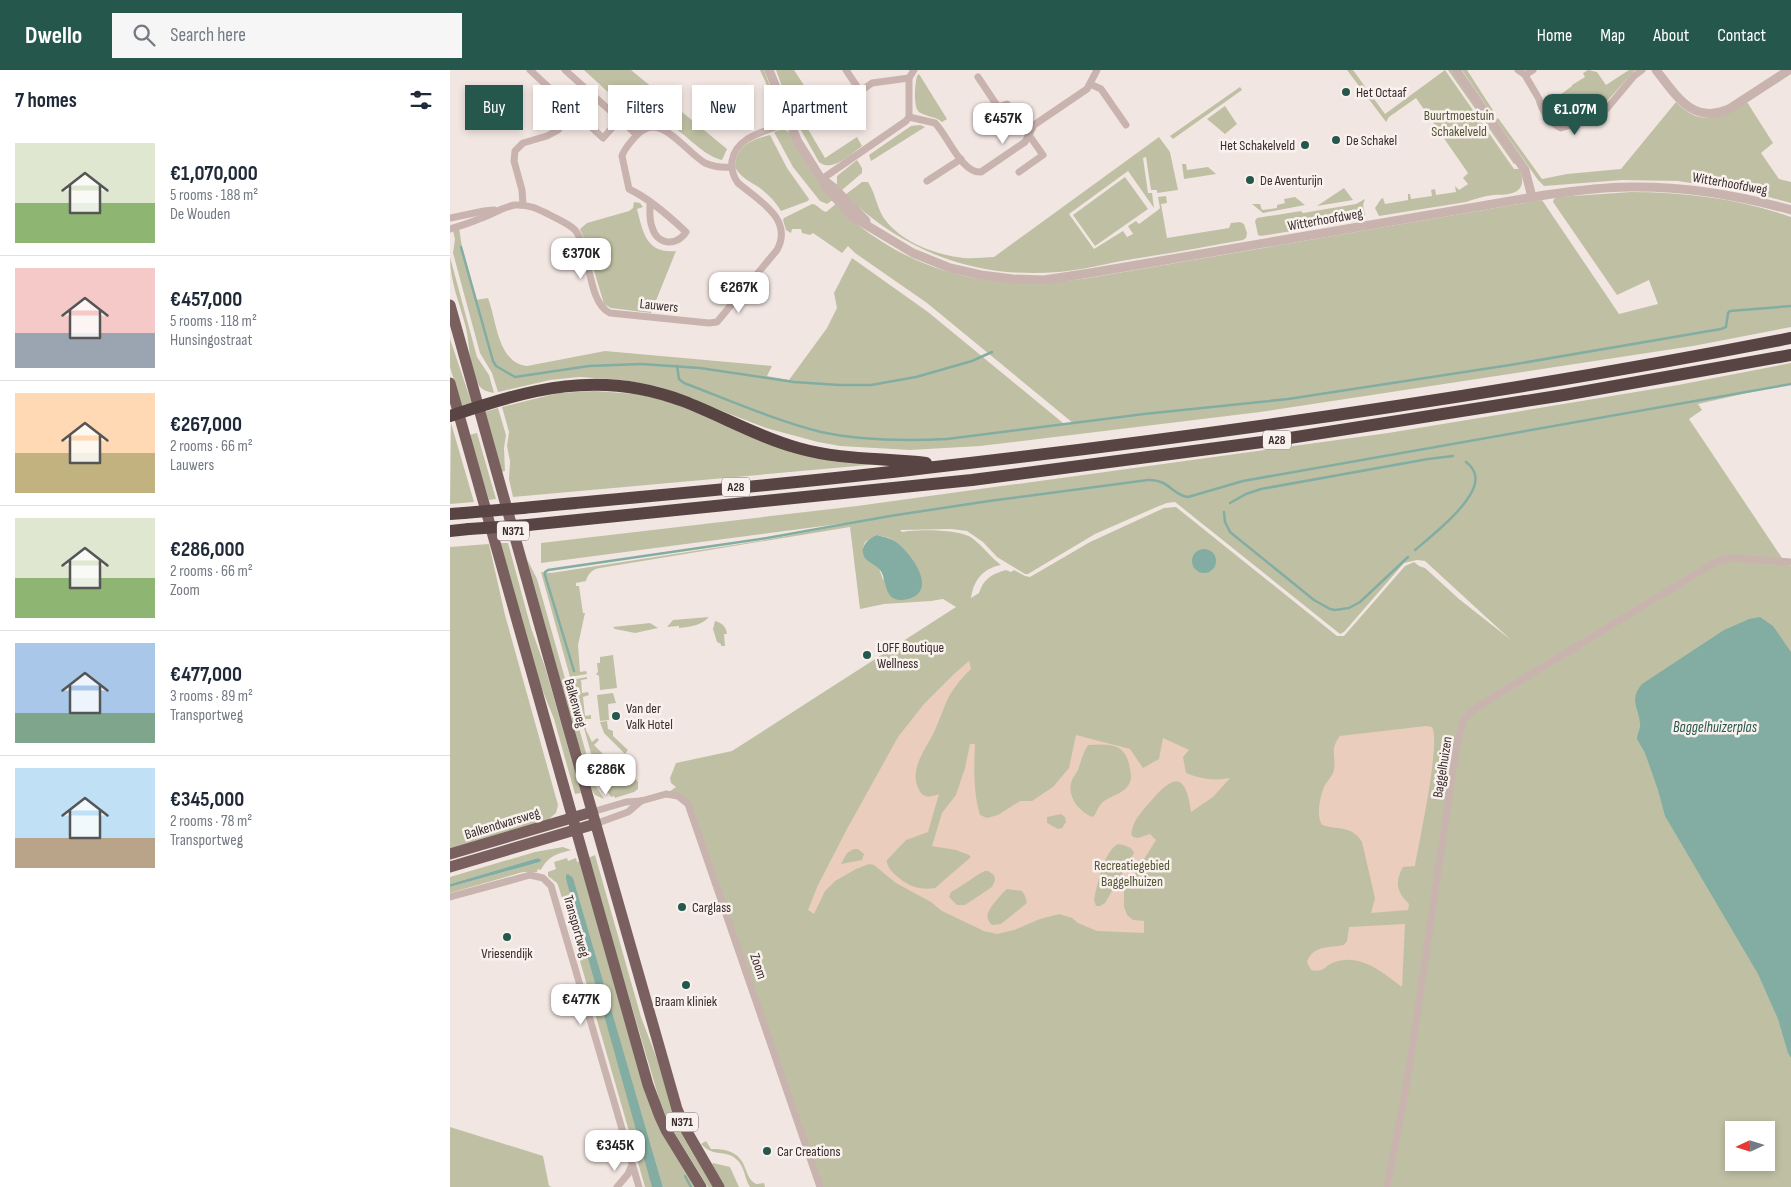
<!DOCTYPE html>
<meta charset="utf-8">
<style>
:root{--surface:#fff;--page:#f6f6f7;--text:#1f2937;--muted:#747a83;--line:#e0e1e3;--accent:#25574c}
body{margin:0;font-family:"Sofia Sans Condensed",sans-serif;background:var(--page);color:var(--text);height:100vh;display:flex;flex-direction:column;font-size:19px;white-space:nowrap}
*{box-sizing:border-box;margin:0}
p{font-size:16px;color:var(--muted)}
.icon{flex:none;width:28px;height:28px;fill:none;stroke:currentColor;stroke-width:2;stroke-linecap:round;stroke-linejoin:round}
.map{position:relative;flex:1;overflow:hidden}
.details{display:flex;flex-direction:column;background:var(--surface);width:450px}
.details>*{flex:none}
.hud{position:absolute;left:15px;top:15px;width:475px;height:45px;display:flex;gap:10px}
.needle{width:32px;rotate:266deg}
.fabs{position:absolute;left:1275px;top:1051px;display:grid;gap:10px}
.fabs a{display:grid;place-items:center;width:50px;height:50px;border-radius:0px;background:var(--surface);box-shadow:0 2px 8px #0003;font-size:25px}
.price{position:absolute;translate:-50% -42px;padding:0 11px;border-radius:10px;background:#fff;color:#222;font-size:16px;line-height:32px;filter:drop-shadow(0 1px 2px #0008)}
.price::after{content:'';position:absolute;left:50%;top:30px;width:15px;height:11px;margin-left:-8px;background:inherit;clip-path:polygon(0 0,100% 0,50% 100%)}
.price.selected{background:var(--accent);color:#fff}
ul{padding:0;list-style:none}
li{display:flex;align-items:center;gap:15px;height:125px;padding:0 15px}
li+li{border-top:1px solid var(--line)}
li span{display:grid;place-items:center;flex:none;width:140px;height:100px;border-radius:0px;color:#555}
li>.icon{margin-inline-start:auto}
span .icon{width:60px;height:60px;fill:#fffc;stroke-width:1}
li b{font-size:21px}
h2{display:flex;justify-content:space-between;align-items:center;height:60px;padding:0 15px;font-size:21px}
.chip{padding:0 18px;border-radius:0px;background:var(--surface);box-shadow:0 2px 8px #0003;font-size:18px;line-height:45px}
.chip.selected{background:var(--accent);color:#fff}
header{display:flex;align-items:center;gap:30px;box-sizing:border-box;height:70px;padding:0 25px;background:var(--accent);color:#fff}
header strong{font-size:24px}
nav{display:flex;gap:28px;margin-inline-start:auto;font-size:18px}
.search{width:350px;height:45px;background:var(--page);display:flex;align-items:center;gap:12px;box-sizing:border-box;padding:0 18px;border-radius:0px;color:var(--muted);font-size:19px}
main{display:flex;flex:1;min-height:0}
.map>svg:first-child{display:block}
.green{fill:#bfc0a3;fill-rule:evenodd}
.sand{fill:#eacdbc;fill-rule:evenodd}
.water{fill:#83ada2}
.lines{fill:none;stroke-linecap:round;stroke-linejoin:round}
.stream{stroke:#83ada2;stroke-width:2.5}
.minor{stroke:#c9b3ae;stroke-width:7}
.tertiary{stroke:#c9b3ae;stroke-width:9}
.primary{stroke:#79605f;stroke-width:11}
.motorway{stroke:#594444;stroke-width:12}
.motorway-bridge{stroke:#594444;stroke-width:12}
.poi-dot{fill:#25574c;stroke:#f9f1ee;stroke-width:2}
.labels{text-anchor:middle;stroke-width:5;stroke-linejoin:round;paint-order:stroke}
.shield{fill:#f9f1ee;stroke:#736766;stroke-width:1}
.shield-label{font-size:12px;font-weight:bold;fill:#392c2c}
.poi-label{font-size:14px;fill:#392c2c;stroke:#f9f1ee;text-anchor:start}
.park-label{font-size:14px;fill:#535532;stroke:#f9f1ee}
.street-label{font-size:14px;fill:#392c2c;stroke:#f9f1ee}
.water-label{font-size:15px;font-style:italic;fill:#25574c;stroke:#f9f1ee}
</style>
<header>
<strong>Dwello</strong>
<div class="search"><svg class="icon" aria-label="search" viewBox="0 0 24 24"><circle cx="10" cy="10" r="6"/><path d="M15 15l6 6"/></svg>Search here</div>
<nav><a>Home</a><a>Map</a><a>About</a><a>Contact</a></nav>
</header>
<main>
<section class="details">
<h2>7 homes<svg class="icon" aria-label="filters" viewBox="0 0 24 24"><path d="M4 7h16M4 17h16"/><circle cx="9" cy="7" r="2"/><circle cx="15" cy="17" r="2"/></svg></h2>
<ul>
<li><span style="background:linear-gradient(#dfe7d0 60%,#8fb573 0)"><svg class="icon" aria-label="home" viewBox="0 0 24 24"><path d="M3 11l9-7 9 7M6 9v11h12V9"/></svg></span><div><b>€1,070,000</b><p>5 rooms · 188 m²</p><p>De Wouden</p></div></li>
<li><span style="background:linear-gradient(#f6c9c9 65%,#9aa5b1 0)"><svg class="icon" aria-label="home" viewBox="0 0 24 24"><path d="M3 11l9-7 9 7M6 9v11h12V9"/></svg></span><div><b>€457,000</b><p>5 rooms · 118 m²</p><p>Hunsingostraat</p></div></li>
<li><span style="background:linear-gradient(#ffd9b3 60%,#c2b280 0)"><svg class="icon" aria-label="home" viewBox="0 0 24 24"><path d="M3 11l9-7 9 7M6 9v11h12V9"/></svg></span><div><b>€267,000</b><p>2 rooms · 66 m²</p><p>Lauwers</p></div></li>
<li><span style="background:linear-gradient(#dfe7d0 60%,#8fb573 0)"><svg class="icon" aria-label="home" viewBox="0 0 24 24"><path d="M3 11l9-7 9 7M6 9v11h12V9"/></svg></span><div><b>€286,000</b><p>2 rooms · 66 m²</p><p>Zoom</p></div></li>
<li><span style="background:linear-gradient(#a9c7e8 70%,#7fa58c 0)"><svg class="icon" aria-label="home" viewBox="0 0 24 24"><path d="M3 11l9-7 9 7M6 9v11h12V9"/></svg></span><div><b>€477,000</b><p>3 rooms · 89 m²</p><p>Transportweg</p></div></li>
<li><span style="background:linear-gradient(#bfe0f5 70%,#b9a48a 0)"><svg class="icon" aria-label="home" viewBox="0 0 24 24"><path d="M3 11l9-7 9 7M6 9v11h12V9"/></svg></span><div><b>€345,000</b><p>2 rooms · 78 m²</p><p>Transportweg</p></div></li>
</ul>
</section>
<div class="map">
<svg width="1341" height="1117" viewBox="0 0 1341 1117">
<rect width="100%" height="100%" fill="#f2e6e2"/>
<!-- green -->
<g class="green">
<path d="M134,0h47l96,79 -5,11c-24,-6 -38,-32 -60,-37 -9,-2 -19,3 -27,5l-4,-6 3,-6z"/>
<path d="M310,0h4l17,46 -3,6 -7,3 -3,-7c7,-23 1,-27 -8,-48z"/>
<path d="M326,0h18l21,32 -16,12 26,44 32,-21 5,9c-11,8 -30,27 -43,16l-26,-46z"/>
<path d="M897,0h6l32,44 60,-44 69,99h6c8,24 -7,26 -26,26 -10,1 -19,4 -28,7l-87,14 -4,-8 6,-9 2,-1 2,6 23,-4v-6h2l1,5 21,-3 -1,-6 4,-1 1,6 20,-3 -1,-6 4,4 9,-6 -5,-6 5,-5 -52,-75 -27,19 -3,5z"/>
<polygon points="998,0 1001,0 1066,94 1064,94"/>
<polygon points="1012,0 1017,0 1046,45 1044,47"/>
<polygon points="1138,0 1147,2 1156,15 1179,0 1185,0 1148,41 1116,51 1107,50 1105,46 1109,42 1102,31 1122,16 1122,15 1135,7 1133,3"/>
<path d="M469,4l28,45 -5,3c-7,-6 -16,-5 -23,-10 -6,-5 -4,-29 -2,-36z"/>
<polygon points="790,17 792,20 723,69 720,66"/>
<path d="M1226,32c25,26 45,16 71,0l26,41 -12,10 18,26 12,3v21l-41,-11 -72,-11 -56,-1 -78,6 -6,-6 -42,-60 2,-2 44,61 25,-5 54,-5z"/>
<polygon points="775,36 787,54 775,64 757,49"/>
<polygon points="470,55 475,57 421,91 419,85 461,56"/>
<polygon points="333,59 339,62 355,90 384,129 377,134 370,131 343,97 324,62"/>
<path d="M320,65l17,33 22,31 -1,2 -27,10c-6,-10 -14,-18 -24,-25 -7,-4 -17,-10 -21,-17 -2,-4 0,-11 2,-15 6,-12 20,-16 32,-19z"/>
<path d="M709,67l11,15 8,38 -21,3v-3h-6l-5,-33 -3,1 5,35h4l2,15 -26,-37 -59,43 25,35 29,-18 4,6 6,-3 -5,-8 8,-5 3,3 19,-14 2,-2 -2,-11 8,-1 1,7 -6,1 6,34 62,-10 2,-5 9,-1 4,2 3,9 -1,5 -3,2c-39,7 -77,14 -116,20 -22,4 -45,10 -68,12 -83,7 -153,-19 -214,-77l17,-13h6c8,12 9,28 18,39 18,22 50,34 78,37 10,1 20,-1 30,-1z"/>
<polygon points="407,90 412,98 412,103 392,120 387,115 387,106"/>
<polygon points="732,94 736,94 737,100 758,97 766,104 734,109"/>
<polygon points="675,107 698,139 645,176 623,145"/>
<polygon points="894,118 903,130 867,136"/>
<path d="M1181,122c54,0 109,7 160,25v110l-98,19 -433,66 -280,34 -70,4 -70,-4 -22,-4 -52,-14 -106,-41 -37,-7 -44,-3 -29,3 -52,12 -6,-19 -12,-20 -27,-100 2,-14 -2,-8 6,-3 3,19 14,53 12,-2c9,23 9,64 39,68l78,-15 167,15 -5,10 22,4 38,-52 10,-20 -3,-15 18,-35 76,54 135,111h10l-146,-120 -72,-50 -7,-7 -6,7 -29,-20 -3,2 -8,-2 -1,-4h-9l-1,4 -5,-3 -3,-10 1,-2 28,-14c5,0 8,6 14,8l11,-9c7,7 14,16 21,22 70,54 144,66 231,53l453,-78 77,114 39,-10 -9,-24 -32,15 -64,-93 1,-3 4,-2z"/>
<polygon points="845,127 855,135 813,143 802,134 810,134 812,140 827,138 827,135 835,133 834,129"/>
<polygon points="915,129 913,135 915,145 911,150 811,166 808,165 805,151 807,148 851,141 853,143 906,134"/>
<path d="M184,132l6,1 3,4 -6,2c6,23 9,45 39,42l-25,62 -40,-5 -7,-4 -19,-64 -5,-11 7,-6 42,-12 4,-3z"/>
<path d="M0,187l27,100 12,18 5,18c-6,-1 -13,-3 -16,-9 -9,-16 -8,-38 -12,-56 -6,-24 -16,-46 -16,-71z"/>
<polygon points="0,269 22,334 12,337 0,297"/>
<path d="M1341,293v20l-93,21 4,6 -13,9 93,139 9,8v621h-971l-132,-383 -22,-10 10,-7 -5,-4 -1,-5 6,-15 56,-12 224,-144 -13,-8 -12,2 -47,3 -24,5 -10,-82 -250,41c-7,1 -12,5 -14,13l-10,2v3h3l4,27h2l-7,32 2,27 6,-1 1,3 -17,3 -29,-105 10,1 214,-33 112,-21 -336,44v-20l316,-37 531,-73 290,-48zM725,432l165,132 4,-2 60,-69 13,-3 8,1 86,79 -52,-41 -34,-31 -6,-2 -5,-4 -9,4 -61,70h-7l-161,-129 -12,1 -74,34 -60,35 -5,-1 -11,-6 -3,2 -5,-2c-14,4 -23,9 -27,23l-8,5c3,-18 11,-29 30,-33 -11,-8 -18,-19 -29,-27 -11,-9 -56,-9 -70,-6l-2,-2 51,-1 16,2 16,11 14,15 28,17h3l67,-40 64,-28 8,-3zM427,465l12,3 8,5 -14,37 -4,-12 -16,-20 2,-6zM1284,1060h32v32h-32z"/>
<polygon points="145,321 186,324 206,328 225,334 302,365 430,394 63,427 59,409 60,391 57,376 59,362 52,337 108,323"/>
<polygon points="48,338 56,365 54,378 55,401 51,402 34,342"/>
<polygon points="1,353 24,432 0,434"/>
<polygon points="27,363 46,429 39,430 19,365"/>
<polygon points="50,473 58,473 81,558 95,597 131,723 125,724 104,649 86,604"/>
<polygon points="39,474 55,545 108,735 106,743 98,750 0,780 0,477"/>
<polygon points="77,489 87,509 145,715 154,729 145,725 139,716"/>
<path d="M259,547c-7,8 -19,10 -30,11v-2l-12,1 6,-7z"/>
<path d="M265,551c7,2 11,5 12,13h-3l1,12h-4v-2l-4,-2 -4,-13z"/>
<polygon points="200,553 208,558 185,563 165,559 163,557"/>
<polygon points="163,585 167,618 150,620 149,606 146,604 148,602 147,593 150,593 150,587"/>
<polygon points="137,607 137,609 131,610 132,623 138,622 139,625 133,627 135,646 141,645 141,649 135,649 136,660 142,672 147,668 149,670 144,675 159,690 146,702 121,610"/>
<polygon points="163,623 166,633 158,634 159,650 150,651 147,625"/>
<polygon points="157,651 158,659 163,661 163,666 178,680 175,684 154,663 150,652"/>
<polygon points="160,692 168,699 164,701 165,706 170,704 170,702 176,698 188,712 188,719 184,722 165,728 164,726 161,727 152,714 149,703"/>
<path d="M113,777l8,3c-14,4 -23,6 -30,20l-3,-1 -1,3h-14l-73,21v-6l90,-25 -2,-4 -88,26v-7l85,-25z"/>
<polygon points="145,785 191,947 207,989 225,1049 264,1117 258,1117 219,1054 210,1032 138,788"/>
<polygon points="117,788 118,791 126,788 127,792 130,791 196,1024 247,1117 213,1117 122,806 202,1115 202,1117 195,1117 109,818 107,813 98,806 98,802 106,799 104,792"/>
<polygon points="0,1057 93,1086 99,1116 102,1117 0,1117"/>
<path d="M256,1071l5,8c42,-1 29,29 46,35l7,-1 1,4h-15c-6,-9 -5,-21 -14,-28 -11,-10 -22,-1 -35,-15z"/>
<polygon points="263,1093 280,1097 289,1117 274,1117 262,1094"/>
</g>
<!-- sand -->
<g class="sand">
<path d="M519,591l2,8c-8,7 -14,15 -20,24 -6,10 -9,21 -14,32 -7,20 -30,42 -18,65 5,9 12,7 20,4l-11,38 -22,8 -19,20c-2,11 22,27 32,28 5,1 11,1 16,0l36,-31 -2,-2 -13,-5 -24,-4 10,-33 14,-18 9,-27 5,-24h5c-1,25 -2,47 5,71l7,3 11,-3 22,-14h12l21,-14 16,-19 7,-33 54,14 13,19 16,-9 4,-21 26,12 -6,7 3,16c14,6 29,8 44,5l-17,19 -22,15c-5,-39 -17,-38 -40,-11 -7,8 -17,18 -19,29 -1,3 -1,4 1,7l5,1 12,-4 6,6 -32,51v16l3,8 6,5 11,1v12l-47,-2 -19,-8 -6,-5 -13,-4 -19,5 -26,11 -17,4 -13,-3 -42,-20 -11,-9 -35,-19 -22,-18 -5,-1 -13,5 -21,12 -10,10 -11,23 -6,-4 10,-25 29,-56 51,-92 26,-33 31,-31zM638,675c19,-1 36,-3 41,19 1,7 4,13 0,20 -4,9 -18,12 -25,17 -6,4 -7,12 -11,16 -14,-5 -27,-21 -21,-37 1,-3 4,-6 6,-10 3,-9 5,-17 10,-25zM611,744l4,3 1,5 -4,6 -4,1 -11,-6v-6zM668,774c6,1 15,3 16,9l-29,50 -5,3h-4l-2,-6c3,-15 10,-49 24,-56zM404,779h4l6,5 -2,6 -21,4 6,-11zM535,801h3l6,4 1,5 -3,7 -27,18h-8l-8,-8 2,-5c14,-7 21,-15 34,-21zM557,819l15,2 3,5 2,7 -26,21 -9,1c-3,-3 -6,-7 -4,-12 2,-6 14,-20 19,-24z"/>
<path d="M976,656l6,1c9,15 -13,115 -17,139l-12,1c-9,16 -6,25 6,37l-1,6 -37,3 4,-15 -13,-56c-10,-17 -25,-12 -40,-17 -6,-10 -2,-28 2,-38 2,-5 7,-9 9,-14 5,-14 -5,-22 7,-37z"/>
<path d="M955,854l-3,63c-19,-14 -41,-34 -67,-25 -11,3 -9,11 -24,8l-4,-8c6,-17 22,-14 37,-17l3,-4 2,-14z"/>
</g>
<!-- water -->
<g class="water">
<path d="M427,465c7,2 13,3 19,7 14,10 44,49 12,57 -26,6 -20,-19 -28,-29 -3,-4 -8,-6 -12,-9 -12,-11 -1,-22 9,-26z"/>
<circle cx="754" cy="491" r="12"/>
<path d="M1310,547l13,9 18,26v406l-3,-5 -10,-34 -20,-45 -93,-158 -7,-26 -13,-37 -8,-14c0,-6 4,-10 3,-16 -2,-17 -11,-23 2,-39l82,-54 25,-11z"/>
<polygon points="88,788 91,790 90,792 0,817 0,814"/>
<polygon points="118,804 123,808 213,1117 202,1117 116,809 116,805"/>
</g>
<g class="lines">
<!-- stream -->
<g class="stream">
<polyline points="11,177 43,291 46,296 65,307 139,296 191,294 250,298 344,312 389,315 421,315 466,307 522,291 542,282"/>
<path d="M227,296l2,13 5,4c45,17 90,37 137,49 41,9 84,9 126,7l197,-25 144,-15 222,-34 211,-36 5,-2 2,-14 2,-2 61,-5"/>
<polyline points="780,433 796,424 811,419 978,389 1003,386"/>
<polyline points="774,442 775,452 780,462 864,530 880,539 885,540 899,538 910,532 958,487"/>
<path d="M965,480c15,-13 66,-52 60,-75 -1,-5 -5,-10 -9,-13"/>
<path d="M124,601l-29,-96v-3l3,-2 219,-32 123,-22 99,-15 159,-21c21,-1 24,15 40,17l55,-16 548,-97"/>
<polyline points="235,1106 241,1117"/>
</g>
<!-- minor -->
<g class="minor">
<polyline points="80,0 153,68 170,49"/>
<polyline points="115,0 187,65"/>
<polyline points="396,0 410,21"/>
<path d="M1068,0l7,5 14,24c2,10 12,25 22,29l37,-11 5,-4 31,-37 8,-6"/>
<polyline points="1075,5 1083,0"/>
<polyline points="528,7 548,37 557,34 593,85 569,102"/>
<polyline points="640,14 651,19 676,55"/>
<polyline points="387,38 422,13 459,8"/>
<path d="M459,47l26,6c13,13 27,51 46,49l44,-30 9,-17 53,-36 10,-19"/>
<polyline points="372,109 456,51 459,47 459,8 464,0"/>
<polyline points="477,111 511,89"/>
<path d="M200,133c0,8 -1,16 2,24 5,18 24,20 34,5 -17,-16 -36,-33 -57,-43l-7,-33c2,-7 8,-13 13,-19 24,-29 49,14 70,26 9,4 17,5 27,4"/>
<polyline points="73,135 72,120 64,91 65,81 73,73 97,66 108,60 124,41"/>
<polyline points="0,148 34,141 44,140"/>
<path d="M0,159c10,-3 20,-6 29,-10 13,-4 23,-12 36,-14 13,-1 23,4 33,9 9,5 20,9 27,16 16,19 12,73 35,83l99,10 8,-1 60,-72c17,-31 -19,-50 -39,-67 -5,-7 -7,-14 -6,-22 4,-26 37,-30 57,-39"/>
<polyline points="142,742 176,732 191,731 216,724 228,726 238,734 370,1117"/>
<polyline points="145,754 178,742 191,731"/>
<polyline points="0,827 80,805 93,808 101,816 189,1117"/>
<polyline points="167,1117 178,1104 182,1095"/>
<polyline points="937,1117 957,1012 1007,673 1014,650 1022,640 1267,491 1282,488 1341,492"/>
</g>
<!-- tertiary -->
<g class="tertiary">
<path d="M319,0l28,70 31,50 25,27 60,36 37,15 31,7 32,4 31,1 46,-7 455,-78c28,-4 56,-8 84,-8 55,-1 109,8 162,23"/>
<polyline points="1006,0 1075,100 1082,127"/>
<path d="M1206,0c20,25 36,55 73,39l60,-39"/>
<polyline points="375,111 383,117 416,151"/>
</g>
<!-- primary -->
<g class="primary">
<polyline points="0,235 118,657 227,1039 236,1060 269,1117"/>
<polyline points="0,313 198,1015 210,1047 216,1060 251,1117"/>
<polyline points="0,784 142,742"/>
<polyline points="0,797 145,754"/>
</g>
<!-- motorway -->
<g class="motorway">
<path d="M0,346c81,-27 149,-47 233,-15 39,15 75,36 115,47 42,12 85,10 128,15"/>
<path d="M73,438c135,-13 269,-24 403,-40 290,-33 579,-74 865,-130"/>
<polyline points="0,444 14,443"/>
<polyline points="78,455 522,410 820,371 1114,325 1341,285"/>
<polyline points="0,461 19,459"/>
</g>
<!-- motorway-bridge -->
<g class="motorway-bridge">
<polyline points="14,443 73,438"/>
<polyline points="19,459 78,455"/>
</g>
</g>
<!-- markers -->
<g class="poi-dot">
<circle cx="896" cy="22" r="5"/>
<circle cx="886" cy="70" r="5"/>
<circle cx="855" cy="75" r="5"/>
<circle cx="800" cy="110" r="5"/>
<circle cx="417" cy="585" r="5"/>
<circle cx="166" cy="646" r="5"/>
<circle cx="232" cy="837" r="5"/>
<circle cx="57" cy="867" r="5"/>
<circle cx="236" cy="915" r="5"/>
<circle cx="317" cy="1081" r="5"/>
</g>
<g class="labels">
<!-- shield labels -->
<g class="shield">
<rect x="813" y="360.5" width="28" height="19" rx="4"/>
<rect x="272" y="407.5" width="28" height="19" rx="4"/>
<rect x="47" y="451.5" width="32" height="19" rx="4"/>
<rect x="216" y="1042.5" width="32" height="19" rx="4"/>
</g>
<g class="shield-label">
<text x="827" y="374">A28</text>
<text x="286" y="421">A28</text>
<text x="63" y="465">N371</text>
<text x="232" y="1056">N371</text>
</g>
<!-- poi labels -->
<g class="poi-label">
<text x="906" y="27">Het Octaaf</text>
<text x="896" y="75">De Schakel</text>
<text x="845" y="80" text-anchor="end">Het Schakelveld</text>
<text x="810" y="115">De Aventurijn</text>
<text x="427" y="582">LOFF Boutique<tspan x="427" dy="16">Wellness</tspan></text>
<text x="176" y="643">Van der<tspan x="176" dy="16">Valk Hotel</tspan></text>
<text x="242" y="842">Carglass</text>
<text x="57" y="888" text-anchor="middle">Vriesendijk</text>
<text x="236" y="936" text-anchor="middle">Braam kliniek</text>
<text x="327" y="1086">Car Creations</text>
</g>
<!-- park labels -->
<g class="park-label">
<text x="1009" y="50">Buurtmoestuin<tspan x="1009" dy="16">Schakelveld</tspan></text>
<text x="682" y="800">Recreatiegebied<tspan x="682" dy="16">Baggelhuizen</tspan></text>
</g>
<!-- street labels -->
<g class="street-label">
<text transform="translate(1280 113) rotate(10)" y="5">Witterhoofdweg</text>
<text transform="translate(875 149) rotate(-10)" y="5">Witterhoofdweg</text>
<text transform="translate(209 235) rotate(6)" y="5">Lauwers</text>
<text transform="translate(126 633) rotate(74)" y="5">Balkenweg</text>
<text transform="translate(992 697) rotate(-81)" y="5">Baggelhuizen</text>
<text transform="translate(52 753) rotate(-17)" y="5">Balkendwarsweg</text>
<text transform="translate(127 856) rotate(74)" y="5">Transportweg</text>
<text transform="translate(309 896) rotate(71)" y="5">Zoom</text>
</g>
<!-- water labels -->
<g class="water-label">
<text x="1265" y="662">Baggelhuizerplas</text>
</g>
</g>
</svg>
<div class="fabs">
<a><svg class="needle" viewBox="-14 -14 28 28"><path d="M0-13l5 13h-10z" fill="#e53935"/><path d="M0 13l5-13h-10z" fill="#747a83"/></svg></a>
</div>
<b class="price selected" style="left:1125px;top:66px">€1.07M</b>
<b class="price" style="left:553px;top:75px">€457K</b>
<b class="price" style="left:131px;top:210px">€370K</b>
<b class="price" style="left:289px;top:244px">€267K</b>
<b class="price" style="left:156px;top:726px">€286K</b>
<b class="price" style="left:131px;top:956px">€477K</b>
<b class="price" style="left:165px;top:1102px">€345K</b>
<div class="hud">
<a class="chip selected">Buy</a>
<a class="chip">Rent</a>
<a class="chip">Filters</a>
<a class="chip">New</a>
<a class="chip">Apartment</a>
</div>
</div>
</main>
